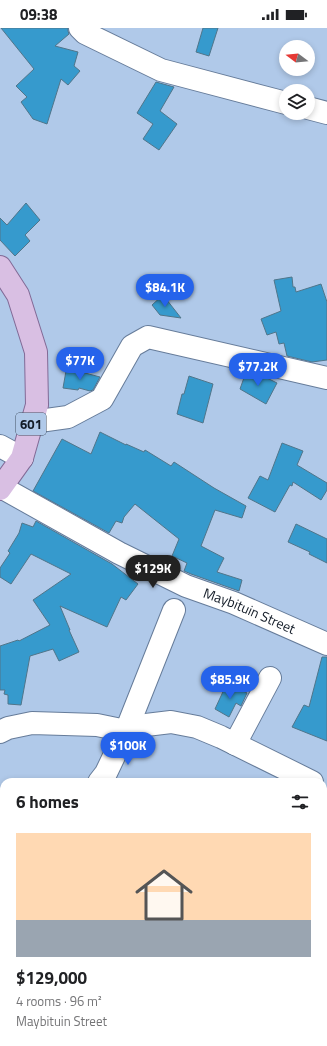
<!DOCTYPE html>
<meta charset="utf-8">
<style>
:root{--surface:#fff;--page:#f2f2f2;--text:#202124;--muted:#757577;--accent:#2563eb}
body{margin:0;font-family:"Titillium Web",sans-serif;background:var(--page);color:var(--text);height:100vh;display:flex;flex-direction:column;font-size:15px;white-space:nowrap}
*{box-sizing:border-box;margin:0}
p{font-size:13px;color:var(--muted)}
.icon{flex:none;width:22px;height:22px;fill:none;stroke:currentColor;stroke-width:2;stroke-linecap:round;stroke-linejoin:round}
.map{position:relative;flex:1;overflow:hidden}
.sheet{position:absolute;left:0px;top:750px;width:327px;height:268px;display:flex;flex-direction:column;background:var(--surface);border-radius:12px 12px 0 0;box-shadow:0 2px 6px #0003}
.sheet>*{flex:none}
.needle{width:26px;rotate:286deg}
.buttons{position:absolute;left:279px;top:12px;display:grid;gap:8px}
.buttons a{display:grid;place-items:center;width:36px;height:36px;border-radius:50%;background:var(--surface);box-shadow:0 2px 6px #0003;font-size:20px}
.price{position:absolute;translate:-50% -34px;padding:0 9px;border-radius:14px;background:var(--accent);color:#fff;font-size:13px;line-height:26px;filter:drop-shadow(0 1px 2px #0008)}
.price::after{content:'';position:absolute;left:50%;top:24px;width:12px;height:9px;margin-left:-6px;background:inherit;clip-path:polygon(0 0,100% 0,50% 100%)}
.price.selected{background:#222;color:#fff}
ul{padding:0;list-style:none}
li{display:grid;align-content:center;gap:8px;height:212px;padding:0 16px}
li span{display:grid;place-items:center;height:124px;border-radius:0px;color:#555}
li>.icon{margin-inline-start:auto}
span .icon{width:72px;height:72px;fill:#fffc;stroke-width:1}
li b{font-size:17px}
h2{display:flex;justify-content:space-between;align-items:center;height:48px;padding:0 16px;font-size:17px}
.status{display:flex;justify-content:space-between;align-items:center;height:28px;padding:0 20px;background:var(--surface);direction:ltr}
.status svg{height:11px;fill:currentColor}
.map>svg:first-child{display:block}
.building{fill:#369acd;stroke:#50758a}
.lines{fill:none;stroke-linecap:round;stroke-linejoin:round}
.minor-casing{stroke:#667c9a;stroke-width:24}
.major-casing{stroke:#826a96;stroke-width:24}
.minor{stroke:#fff;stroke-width:22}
.major{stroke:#d9bfe3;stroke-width:22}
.labels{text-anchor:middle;stroke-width:4;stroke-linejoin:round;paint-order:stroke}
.shield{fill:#b0c9e9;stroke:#414f61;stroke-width:1}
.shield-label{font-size:13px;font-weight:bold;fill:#121b27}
.street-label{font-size:14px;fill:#121b27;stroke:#b0c9e9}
</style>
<div class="status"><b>09:38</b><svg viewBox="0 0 49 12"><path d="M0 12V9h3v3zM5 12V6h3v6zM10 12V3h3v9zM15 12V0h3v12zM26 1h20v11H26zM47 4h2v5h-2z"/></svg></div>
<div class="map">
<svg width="327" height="1018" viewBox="0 0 327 1018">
<rect width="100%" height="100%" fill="#b0c9e9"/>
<!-- building -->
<g class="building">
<polygon points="1,0 68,0 68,3 69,6 55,18 78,24 74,38 80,43 68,57 61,51 47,96 33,91 21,74 27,69 16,58 34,41"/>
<polygon points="203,0 218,0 209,28 196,24"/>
<polygon points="156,54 174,59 160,83 177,96 159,122 143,111 153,96 137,85"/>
<polygon points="26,175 40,192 25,207 30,213 15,228 0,212 0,190 7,197"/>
<polygon points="292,249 293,259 295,259 296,264 321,256 327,274 327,332 312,334 287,328 284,315 279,316 276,304 267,307 261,291 281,283 274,252"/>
<polygon points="163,267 181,290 160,287 152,277"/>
<polygon points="66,343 85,345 100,349 93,362 90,363 79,360 78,362 63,360"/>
<polygon points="246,344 263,348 277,355 266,376 240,361"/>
<polygon points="189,348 213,356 203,395 177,386 182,366 184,366"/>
<polygon points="100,404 126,417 126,416 144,424 145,422 171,438 174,434 214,460 246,478 242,490 215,482 201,518 224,530 217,544 242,552 239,563 191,546 184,543 187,535 172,528 179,511 135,476 124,489 122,495 116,493 109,505 33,463 62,411 91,426"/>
<polygon points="282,415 303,423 297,437 327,455 327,462 321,472 293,454 292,458 290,457 275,484 248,470 260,448 268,452"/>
<polygon points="36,493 112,536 138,556 126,572 121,569 107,599 60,578 70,602 69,602 79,624 59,633 53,621 30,628 21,677 8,676 8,667 4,666 5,662 0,662 0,618 18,612 19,613 50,597 33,572 71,546 31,526 11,556 0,549 0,540 10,525 8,523 19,505 22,495 33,499"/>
<polygon points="296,496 327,511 327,535 309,526 310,524 288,514"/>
<polygon points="322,629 327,629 327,713 292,699 304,677 309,679"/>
<polygon points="227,655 247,665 241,678 236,675 229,689 215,681"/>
</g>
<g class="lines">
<defs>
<g id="minor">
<polyline points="80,0 85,5 161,42 286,75"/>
<polyline points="308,80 327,85"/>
<polyline points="32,394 68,389 102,371 132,318 148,309 327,350"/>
<polyline points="0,418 22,430"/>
<path id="s1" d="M1,459l118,66 67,33 48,17 93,41"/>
<polyline points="0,704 8,700 32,695 97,697 126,703 146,697 171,694 197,699 221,709 312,754"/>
<polyline points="235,716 270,650"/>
<polyline points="99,754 106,745 126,703 174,582"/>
<polyline points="0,857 4,859"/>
<polyline points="0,882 4,877"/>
<polyline points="0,1003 4,1006"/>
<polyline points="16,1014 22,1018"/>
<polyline points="305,1018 308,1014"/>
</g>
<polyline id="major" points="0,239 18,267 36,324 37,377 22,430 0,461"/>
</defs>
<!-- minor casing -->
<use href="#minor" class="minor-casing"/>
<!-- major casing -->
<use href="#major" class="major-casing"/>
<!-- minor -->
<use href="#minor" class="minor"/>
<!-- major -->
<use href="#major" class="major"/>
</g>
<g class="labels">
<!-- shield labels -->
<rect class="shield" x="16" y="385" width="30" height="22" rx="3"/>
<g class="shield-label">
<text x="31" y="401">601</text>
</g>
<!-- street labels -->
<g class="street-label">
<text dy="5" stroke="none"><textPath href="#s1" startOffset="278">Maybituin Street</textPath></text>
</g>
</g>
</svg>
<div class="buttons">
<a><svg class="needle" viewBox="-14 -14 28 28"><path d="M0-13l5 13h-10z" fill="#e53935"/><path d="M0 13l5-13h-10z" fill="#757577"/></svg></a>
<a><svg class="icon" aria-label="layers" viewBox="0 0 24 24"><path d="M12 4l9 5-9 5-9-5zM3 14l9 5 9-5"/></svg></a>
</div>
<b class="price" style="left:165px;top:280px">$84.1K</b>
<b class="price" style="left:80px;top:353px">$77K</b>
<b class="price" style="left:258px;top:359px">$77.2K</b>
<b class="price selected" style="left:153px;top:561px">$129K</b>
<b class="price" style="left:230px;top:672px">$85.9K</b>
<b class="price" style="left:128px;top:738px">$100K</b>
<section class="sheet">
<h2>6 homes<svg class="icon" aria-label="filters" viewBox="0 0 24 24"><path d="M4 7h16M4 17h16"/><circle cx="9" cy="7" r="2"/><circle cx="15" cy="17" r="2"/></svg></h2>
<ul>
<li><span style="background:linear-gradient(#ffd9b3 70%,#9aa5b1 0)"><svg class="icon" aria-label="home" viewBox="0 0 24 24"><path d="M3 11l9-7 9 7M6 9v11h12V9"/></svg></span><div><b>$129,000</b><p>4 rooms · 96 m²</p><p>Maybituin Street</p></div></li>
</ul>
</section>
</div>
